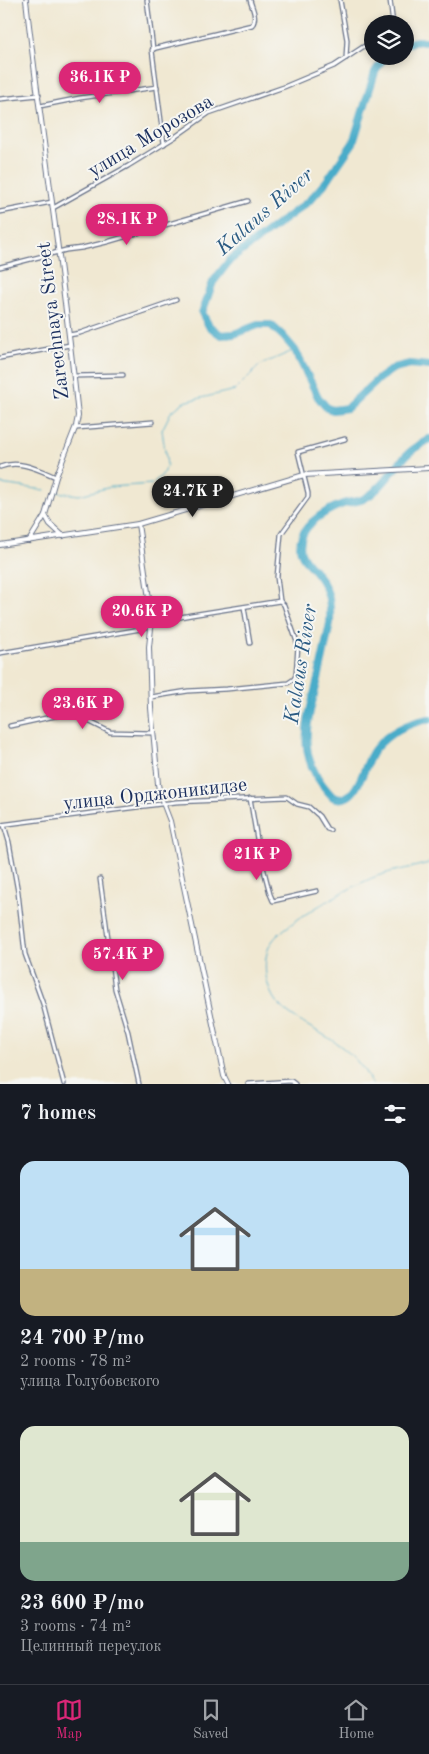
<!DOCTYPE html>
<meta charset="utf-8">
<style>
:root{--surface:#171b24;--page:#242831;--text:#f1f3f6;--muted:#9ea1a6;--line:#363941;--accent:#db2777}
body{margin:0;font-family:"Old Standard TT",serif;background:var(--page);color:var(--text);height:100vh;display:flex;flex-direction:column;font-size:19px;white-space:nowrap}
*{box-sizing:border-box;margin:0}
p{font-size:16px;color:var(--muted)}
.icon{flex:none;width:28px;height:28px;fill:none;stroke:currentColor;stroke-width:2;stroke-linecap:round;stroke-linejoin:round}
.map{position:relative;height:1084px;overflow:hidden}
.details{display:flex;flex-direction:column;background:var(--surface);flex:1}
.details>*{flex:none}
.controls{position:absolute;left:364px;top:15px;display:grid;gap:10px}
.controls a{display:grid;place-items:center;width:50px;height:50px;border-radius:50%;background:var(--surface);box-shadow:0 2px 8px #0003;font-size:25px}
.price{position:absolute;translate:-50% -42px;padding:0 11px;border-radius:18px;background:var(--accent);color:#fff;font-size:16px;line-height:32px;filter:drop-shadow(0 1px 2px #0008)}
.price::after{content:'';position:absolute;left:50%;top:30px;width:15px;height:11px;margin-left:-8px;background:inherit;clip-path:polygon(0 0,100% 0,50% 100%)}
.price.current{background:#222;color:#fff}
ul{padding:0;list-style:none}
li{display:grid;align-content:center;gap:10px;height:265px;padding:0 20px}
li span{display:grid;place-items:center;height:155px;border-radius:15px;color:#555}
li>.icon{margin-inline-start:auto}
span .icon{width:90px;height:90px;fill:#fffc;stroke-width:1}
li b{font-size:21px}
h2{display:flex;justify-content:space-between;align-items:center;height:60px;padding:0 20px;font-size:21px}
.menu{display:flex;justify-content:space-around;align-items:center;height:70px;border-top:1px solid var(--line);background:var(--surface);font-size:14px;color:var(--muted)}
.menu a{display:grid;justify-items:center;gap:2px}
.menu .current{color:var(--accent)}
.map>svg:first-child{display:block}
.lines{fill:none;stroke-linecap:round;stroke-linejoin:round}
.stream{stroke:#4aacc9;stroke-width:1}
.river{stroke:#4aacc9;stroke-width:8}
.minor-casing{stroke:#667087;stroke-width:5.5}
.tertiary-casing{stroke:#667087;stroke-width:6}
.minor{stroke:#fff;stroke-width:3}
.tertiary{stroke:#fff;stroke-width:4}
.labels{text-anchor:middle;stroke-width:4;stroke-linejoin:round;paint-order:stroke}
.street-label{font-size:20px;fill:#1b2f5e;stroke:#f6f6f2}
.water-label{font-size:21px;font-style:italic;fill:#2b5b83;stroke:#f6f6f2}
</style>
<div class="map">
<svg width="429" height="1084" viewBox="0 0 429 1084">
<rect width="100%" height="100%" fill="#f6f6f2"/>
<filter id="ink" filterUnits="userSpaceOnUse"><feTurbulence type="fractalNoise" baseFrequency=".02" numOctaves="2"/><feDisplacementMap in="SourceGraphic" scale="10" xChannelSelector="R" yChannelSelector="G"/><feConvolveMatrix kernelMatrix="1 2 1 2 8 2 1 2 1" color-interpolation-filters="sRGB"/></filter>
<filter id="wash" filterUnits="userSpaceOnUse"><feTurbulence type="fractalNoise" baseFrequency=".0096" numOctaves="4" result="noise"/><feDisplacementMap in="SourceGraphic" scale="20" xChannelSelector="R" yChannelSelector="G"/><feGaussianBlur stdDeviation="1.12" result="paint"/><feColorMatrix in="noise" values="0 0 0 0 0 0 0 0 0 0 0 0 0 0 0 0 0 1.4 0 .05"/><feComposite in="paint" operator="in"/></filter>
<g filter="url(#wash)">
<rect width="100%" height="100%" fill="#f0e8d2"/>
<g class="lines">
<!-- stream -->
<g class="stream">
<polyline points="0,484 45,490"/>
<polyline points="57,492 79,495 111,487 152,484 162,475 167,465 162,430 171,412 184,402 235,390 260,365 295,350"/>
<path d="M372,1084c-4,-6 -7,-14 -12,-19 -11,-15 -29,-26 -45,-35 -14,-8 -26,-14 -37,-26 -13,-15 -17,-44 -7,-61 12,-20 83,-58 106,-67 17,-6 35,-8 52,-13"/>
</g>
<!-- river -->
<g class="river">
<polyline points="405,44 417,41 429,42"/>
<polyline points="385,56 375,72 353,143 326,182 309,201 230,260 213,282 202,313 209,326 221,335 234,334 258,325 271,325 283,336 295,350 318,397 327,408 333,410 347,408 378,379 394,368 410,364 429,366"/>
<path d="M429,439c-6,4 -13,8 -19,13 -12,10 -21,26 -33,37 -4,4 -11,9 -16,11 -6,2 -12,2 -18,4 -19,7 -48,24 -42,48 2,7 8,13 13,18 15,18 17,30 16,53 -4,20 -8,40 -13,60 -12,46 -21,76 16,114 26,10 30,-34 42,-48 14,-17 32,-26 54,-30"/>
</g>
</g>
</g>
<g filter="url(#ink)">
<g class="lines">
<defs>
<g id="minor">
<polyline points="147,0 153,49"/>
<polyline points="340,0 347,40 346,58"/>
<polyline points="390,0 393,24"/>
<polyline points="0,99 39,95"/>
<polyline points="40,106 80,98 157,87"/>
<path d="M164,144l-12,-94 4,-2 96,-23c6,-7 0,-17 -2,-25"/>
<polyline points="53,208 128,166 175,137 209,113 284,87 334,66 372,41"/>
<polyline points="0,212 52,202"/>
<polyline points="0,267 66,250 82,248 107,242 248,201"/>
<polyline points="69,335 80,333 176,300"/>
<polyline points="0,358 70,345"/>
<polyline points="74,376 123,375"/>
<polyline points="76,428 153,422"/>
<path d="M0,467c19,-8 39,3 56,10"/>
<polyline points="244,607 250,643"/>
<polyline points="0,653 141,629 170,619 191,615 280,601"/>
<polyline points="151,697 188,691 227,689 288,683 294,679 296,675 298,645 284,605 280,601 277,577 281,534 308,497 308,493 298,452 345,439"/>
<polyline points="10,726 69,713 74,714 110,732 153,733"/>
<polyline points="250,798 259,851 270,894 273,901 317,891"/>
<polyline points="0,825 176,802 287,797 297,804 309,807 319,816 327,829 330,830"/>
<polyline points="4,825 9,842 18,892 25,954 43,1004 64,1084"/>
<polyline points="100,879 115,989 128,1032 139,1084"/>
<polyline points="248,1084 291,1081 295,1084"/>
</g>
<g id="tertiary">
<path d="M26,0c16,139 38,277 52,416l-2,10 -20,51 -11,38 -16,26"/>
<polyline points="45,515 50,524 63,536"/>
<polyline points="138,524 152,619 149,647 151,708 158,784 160,795 170,821 224,1076 228,1084"/>
<polyline points="0,545 138,524 304,475 429,468"/>
</g>
</defs>
<!-- minor casing -->
<use href="#minor" class="minor-casing"/>
<!-- tertiary casing -->
<use href="#tertiary" class="tertiary-casing"/>
<!-- minor -->
<use href="#minor" class="minor"/>
<!-- tertiary -->
<use href="#tertiary" class="tertiary"/>
</g>
</g>
<g class="labels">
<!-- street labels -->
<g class="street-label">
<text transform="translate(150 135) rotate(-31)" y="7">улица Морозова</text>
<text transform="translate(52 321) rotate(-97)" y="7">Zarechnaya Street</text>
<text transform="translate(155 793) rotate(-6)" y="7">улица Орджоникидзе</text>
</g>
<!-- water labels -->
<g class="water-label">
<text transform="translate(264 211) rotate(-41)" y="7">Kalaus River</text>
<text transform="translate(300 664) rotate(-81)" y="7">Kalaus River</text>
</g>
</g>
</svg>
<div class="controls">
<a><svg class="icon" aria-label="layers" viewBox="0 0 24 24"><path d="M12 4l9 5-9 5-9-5zM3 14l9 5 9-5"/></svg></a>
</div>
<b class="price" style="left:100px;top:104px">36.1K ₽</b>
<b class="price" style="left:127px;top:246px">28.1K ₽</b>
<b class="price current" style="left:193px;top:518px">24.7K ₽</b>
<b class="price" style="left:142px;top:638px">20.6K ₽</b>
<b class="price" style="left:83px;top:730px">23.6K ₽</b>
<b class="price" style="left:257px;top:881px">21K ₽</b>
<b class="price" style="left:123px;top:981px">57.4K ₽</b>
</div>
<section class="details">
<h2>7 homes<svg class="icon" aria-label="filters" viewBox="0 0 24 24"><path d="M4 7h16M4 17h16"/><circle cx="9" cy="7" r="2"/><circle cx="15" cy="17" r="2"/></svg></h2>
<ul>
<li><span style="background:linear-gradient(#bfe0f5 70%,#c2b280 0)"><svg class="icon" aria-label="home" viewBox="0 0 24 24"><path d="M3 11l9-7 9 7M6 9v11h12V9"/></svg></span><div><b>24 700 ₽/mo</b><p>2 rooms · 78 m²</p><p>улица Голубовского</p></div></li>
<li><span style="background:linear-gradient(#dfe7d0 75%,#7fa58c 0)"><svg class="icon" aria-label="home" viewBox="0 0 24 24"><path d="M3 11l9-7 9 7M6 9v11h12V9"/></svg></span><div><b>23 600 ₽/mo</b><p>3 rooms · 74 m²</p><p>Целинный переулок</p></div></li>
</ul>
</section>
<nav class="menu">
<a class="current"><svg class="icon" aria-label="map" viewBox="0 0 24 24"><path d="M3 6l6-2 6 2 6-2v14l-6 2-6-2-6 2zM9 4v14M15 6v14"/></svg>Map</a>
<a><svg class="icon" aria-label="saved" viewBox="0 0 24 24"><path d="M7 4h10v16l-5-4-5 4z"/></svg>Saved</a>
<a><svg class="icon" aria-label="home" viewBox="0 0 24 24"><path d="M3 11l9-7 9 7M6 9v11h12V9"/></svg>Home</a>
</nav>
